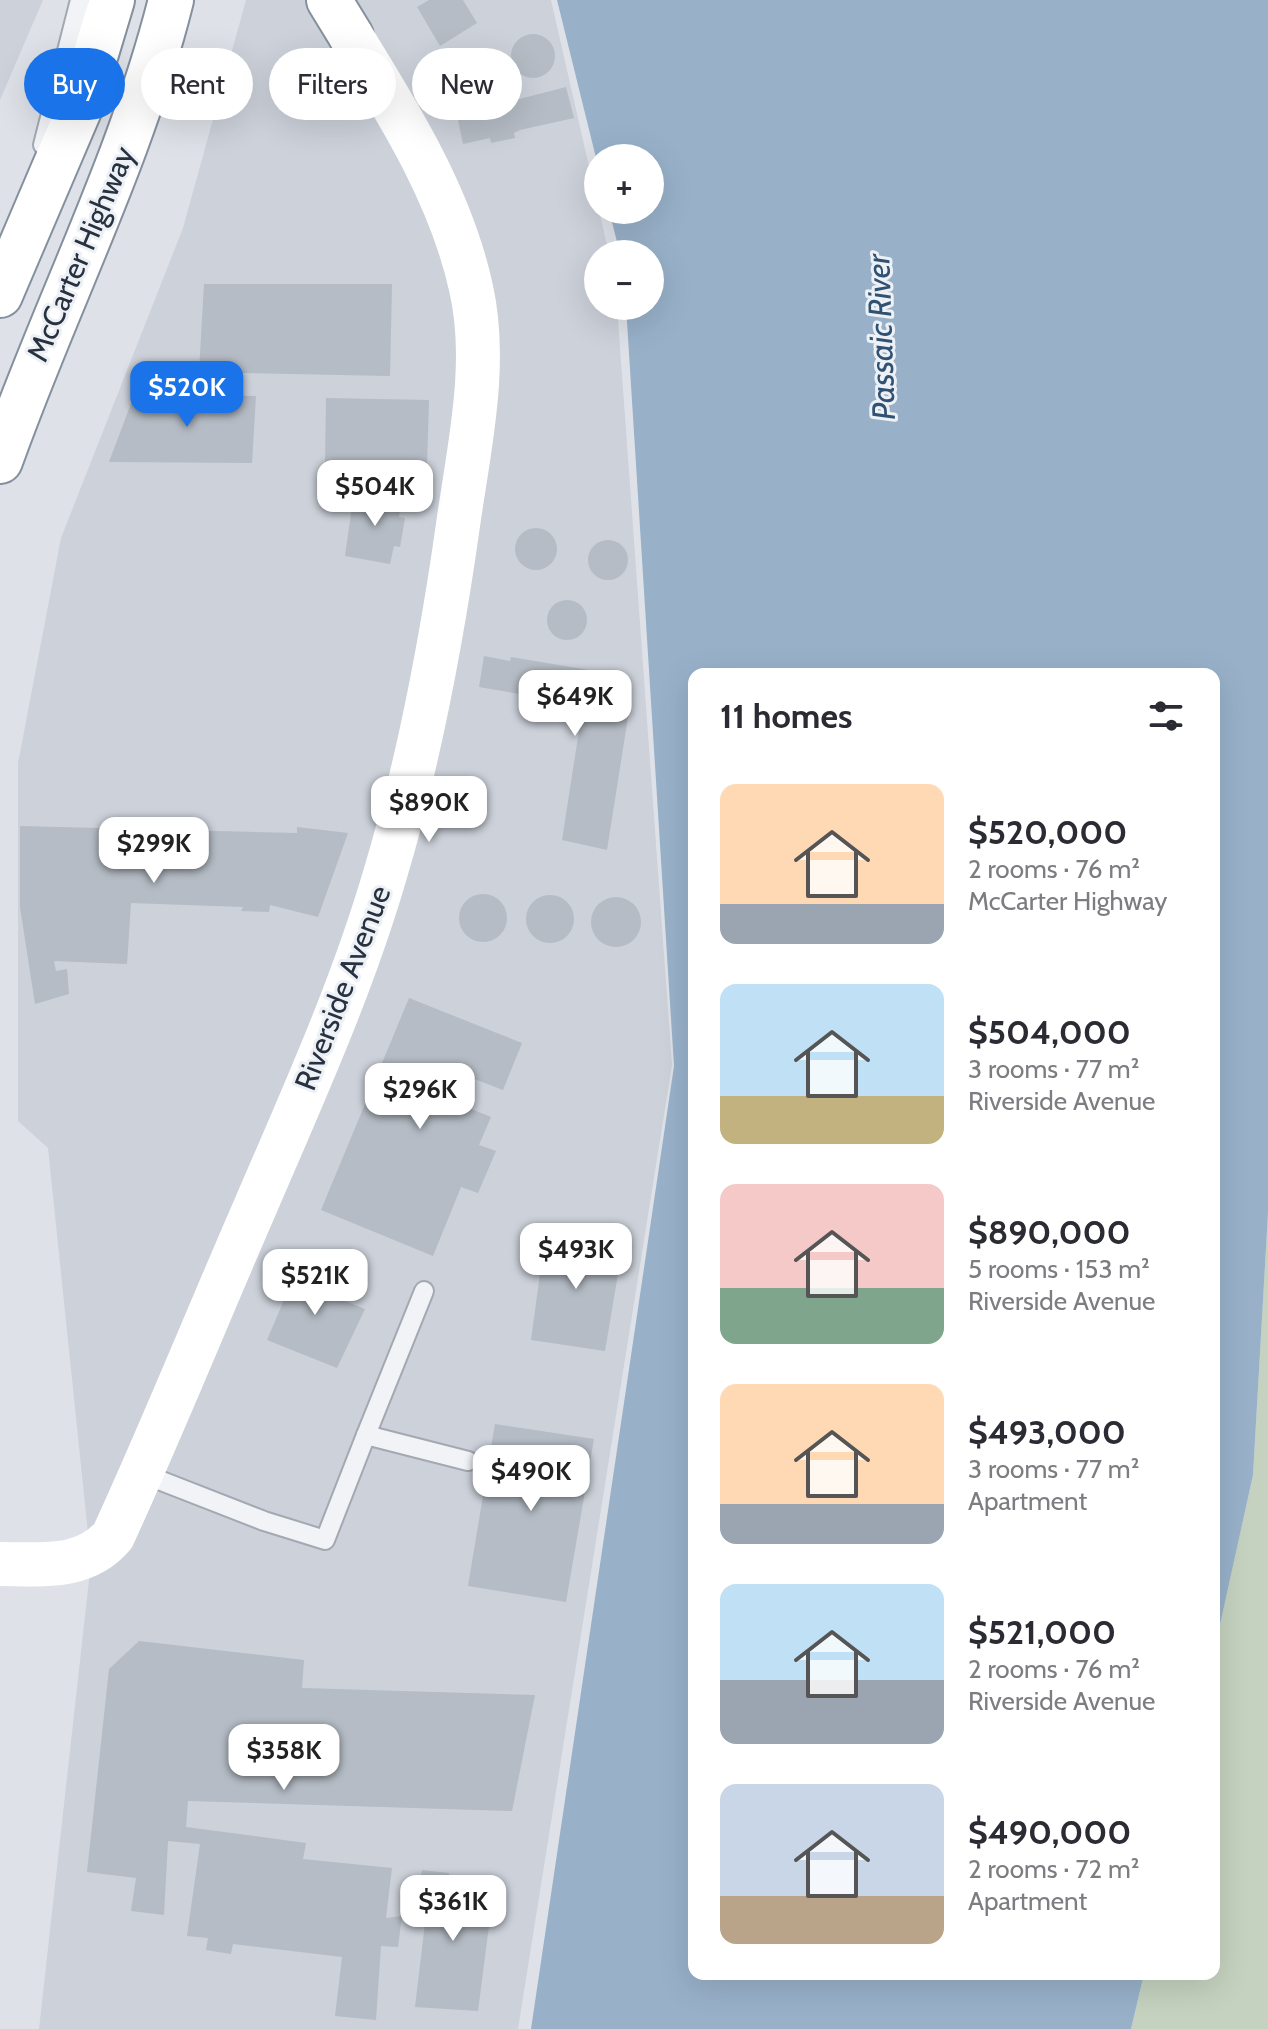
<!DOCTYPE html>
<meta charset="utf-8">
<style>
:root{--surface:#fff;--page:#f7f7f7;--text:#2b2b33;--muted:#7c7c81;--accent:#1a73e8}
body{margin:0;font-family:Cabin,sans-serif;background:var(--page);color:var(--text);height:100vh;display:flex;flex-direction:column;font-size:30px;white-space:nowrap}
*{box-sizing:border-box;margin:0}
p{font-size:26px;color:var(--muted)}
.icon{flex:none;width:44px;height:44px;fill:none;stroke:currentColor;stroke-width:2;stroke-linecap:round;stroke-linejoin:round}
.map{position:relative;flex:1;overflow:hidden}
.sheet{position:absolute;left:688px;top:668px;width:532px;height:1312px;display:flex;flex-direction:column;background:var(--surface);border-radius:16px;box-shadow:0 8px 32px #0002}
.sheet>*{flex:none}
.banner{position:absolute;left:24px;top:48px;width:544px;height:72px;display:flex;gap:16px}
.buttons{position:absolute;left:584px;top:144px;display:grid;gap:16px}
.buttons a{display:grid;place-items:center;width:80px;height:80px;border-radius:50%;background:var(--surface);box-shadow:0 8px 32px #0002;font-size:40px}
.price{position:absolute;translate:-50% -68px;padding:0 18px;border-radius:16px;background:#fff;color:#222;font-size:26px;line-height:52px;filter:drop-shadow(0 2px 4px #0008)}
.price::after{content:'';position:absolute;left:50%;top:48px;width:24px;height:18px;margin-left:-12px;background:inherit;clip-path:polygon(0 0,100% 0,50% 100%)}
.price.current{background:var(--accent);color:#fff}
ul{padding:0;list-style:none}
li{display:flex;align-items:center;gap:24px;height:200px;padding:0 32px}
li span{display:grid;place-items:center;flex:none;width:224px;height:160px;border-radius:16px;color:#555}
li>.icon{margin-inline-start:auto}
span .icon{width:96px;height:96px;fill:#fffc;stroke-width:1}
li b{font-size:34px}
h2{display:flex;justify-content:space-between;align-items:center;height:96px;padding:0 32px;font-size:34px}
.chip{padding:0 28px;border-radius:36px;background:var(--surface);box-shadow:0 8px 32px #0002;font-size:28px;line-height:72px}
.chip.current{background:var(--accent);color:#fff}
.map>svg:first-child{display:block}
.built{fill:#ccd1da}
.green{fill:#c4d2bf}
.water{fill:#98b1c9}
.building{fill:#b5bcc5}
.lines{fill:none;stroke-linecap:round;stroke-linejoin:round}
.lane-casing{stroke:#a3a9b2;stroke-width:22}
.highway-casing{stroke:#85909f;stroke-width:48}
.lane{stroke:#f1f3f6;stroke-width:18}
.secondary{stroke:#fff;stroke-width:44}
.highway{stroke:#fff;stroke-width:44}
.labels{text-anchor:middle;stroke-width:6;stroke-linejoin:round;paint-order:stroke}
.street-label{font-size:30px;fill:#27313f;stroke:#edf1f5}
.water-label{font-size:32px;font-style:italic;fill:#315173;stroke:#edf1f5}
</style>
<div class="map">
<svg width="1268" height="2029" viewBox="0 0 1268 2029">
<rect width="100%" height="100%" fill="#dee2e8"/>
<!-- built -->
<g class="built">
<polygon points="0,0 43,0 0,100"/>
<polygon points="246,0 551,0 609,254 598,254 598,306 617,306 672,1065 518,2029 39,2029 91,1562 48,1148 18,1121 18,763 61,538 183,228"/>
</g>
<!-- green -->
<polygon class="green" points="1268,1213 1268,2029 1131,2029 1144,1974 1214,1974 1214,1652 1253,1475"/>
<!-- water -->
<polygon class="water" points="557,0 1268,0 1268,1213 1253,1475 1214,1652 1214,674 694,674 694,1974 1144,1974 1131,2029 531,2029 674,1066 626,306 650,306 650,254 620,254 609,210 650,210 650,158 598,158 598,166"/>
<!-- building -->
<g class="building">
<polygon points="429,0 463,0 477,23 440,46 417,7"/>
<circle cx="533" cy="56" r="22"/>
<polygon points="566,87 574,118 520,130 514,133 515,138 491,143 490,138 463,144 457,115"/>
<polygon points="204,284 392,284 390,376 199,372"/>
<polygon points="135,393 256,396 252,463 109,462"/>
<polygon points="326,398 429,400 427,465 325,463"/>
<polygon points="354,492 402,499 399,517 405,518 400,547 394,546 390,564 345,556"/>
<circle cx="536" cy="549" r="21"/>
<circle cx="608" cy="560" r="20"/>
<circle cx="567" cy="620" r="20"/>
<polygon points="484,656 510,661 511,657 613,674 606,714 628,717 607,850 562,840 583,705 479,687"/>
<polygon points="20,826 297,833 297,827 348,833 318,917 270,905 269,912 241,911 243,907 131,903 127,964 54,961 56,971 67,969 69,994 35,1004 20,907"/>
<circle cx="483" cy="918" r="24"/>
<circle cx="550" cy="919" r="24"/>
<circle cx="616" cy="922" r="25"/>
<polygon points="409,998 522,1043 503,1090 433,1063 422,1089 491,1117 479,1145 496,1151 478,1193 461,1187 433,1256 321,1210"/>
<polygon points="546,1230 623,1244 605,1351 531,1340"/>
<polygon points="304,1253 329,1264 320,1291 365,1309 337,1368 267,1340"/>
<polygon points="495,1424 594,1439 566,1602 468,1586"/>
<polygon points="139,1641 304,1660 302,1688 535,1695 512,1811 188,1801 186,1827 306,1843 303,1859 392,1868 386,1918 402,1916 398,1947 381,1946 376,2020 335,2016 342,1957 233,1944 231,1954 206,1950 208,1938 187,1936 200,1844 168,1841 164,1915 131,1911 136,1878 87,1872 109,1669"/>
<polygon points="422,1870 449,1873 448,1883 494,1887 478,2011 415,2007 429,1890 419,1889"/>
</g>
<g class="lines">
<defs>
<g id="lane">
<polyline points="43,145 80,0"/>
<polyline points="366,1435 424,1291"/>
<polyline points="141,1473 264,1521 325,1540 366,1435 468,1461"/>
</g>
<g id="highway">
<polyline points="329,0 351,36"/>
<polyline points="0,295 79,110 112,0"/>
<path d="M0,461c55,-155 131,-301 171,-461"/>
</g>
</defs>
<!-- lane casing -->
<use href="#lane" class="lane-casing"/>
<!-- highway casing -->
<use href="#highway" class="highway-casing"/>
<!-- lane -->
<use href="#lane" class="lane"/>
<!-- secondary -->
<path class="secondary" d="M0,1564c42,0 84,6 113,-28 50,-109 95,-221 143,-331 46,-107 95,-215 128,-327 36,-119 58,-238 75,-360 11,-75 29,-156 12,-230 -20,-92 -72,-174 -120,-252"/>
<!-- highway -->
<use href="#highway" class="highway"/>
</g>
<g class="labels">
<!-- street labels -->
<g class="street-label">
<text transform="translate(81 254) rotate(-67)" y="10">McCarter Highway</text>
<text transform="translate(343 988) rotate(-69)" y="10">Riverside Avenue</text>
</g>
<!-- water labels -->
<g class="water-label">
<text transform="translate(881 337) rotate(-92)" y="11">Passaic River</text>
</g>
</g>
</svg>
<div class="buttons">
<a>+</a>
<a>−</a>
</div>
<b class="price current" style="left:187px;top:429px">$520K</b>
<b class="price" style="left:375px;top:528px">$504K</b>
<b class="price" style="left:575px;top:738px">$649K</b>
<b class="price" style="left:429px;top:844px">$890K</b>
<b class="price" style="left:154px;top:885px">$299K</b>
<b class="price" style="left:420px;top:1131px">$296K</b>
<b class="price" style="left:576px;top:1291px">$493K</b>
<b class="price" style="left:315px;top:1317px">$521K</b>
<b class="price" style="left:531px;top:1513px">$490K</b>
<b class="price" style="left:284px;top:1792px">$358K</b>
<b class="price" style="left:453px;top:1943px">$361K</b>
<div class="banner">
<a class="chip current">Buy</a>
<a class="chip">Rent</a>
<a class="chip">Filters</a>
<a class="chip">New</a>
</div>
<section class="sheet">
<h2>11 homes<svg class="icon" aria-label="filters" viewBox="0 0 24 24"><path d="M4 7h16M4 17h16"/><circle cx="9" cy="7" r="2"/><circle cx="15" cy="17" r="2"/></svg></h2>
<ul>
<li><span style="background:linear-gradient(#ffd9b3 75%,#9aa5b1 0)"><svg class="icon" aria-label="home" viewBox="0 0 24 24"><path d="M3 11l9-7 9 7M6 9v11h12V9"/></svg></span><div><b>$520,000</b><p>2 rooms · 76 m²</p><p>McCarter Highway</p></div></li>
<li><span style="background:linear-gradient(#bfe0f5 70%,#c2b280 0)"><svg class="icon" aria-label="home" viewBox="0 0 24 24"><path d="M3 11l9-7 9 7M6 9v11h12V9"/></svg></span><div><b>$504,000</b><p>3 rooms · 77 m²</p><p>Riverside Avenue</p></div></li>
<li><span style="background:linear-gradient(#f6c9c9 65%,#7fa58c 0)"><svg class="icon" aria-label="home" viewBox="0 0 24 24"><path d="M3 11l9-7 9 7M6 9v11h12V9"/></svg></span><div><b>$890,000</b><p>5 rooms · 153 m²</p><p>Riverside Avenue</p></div></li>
<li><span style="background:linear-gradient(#ffd9b3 75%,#9aa5b1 0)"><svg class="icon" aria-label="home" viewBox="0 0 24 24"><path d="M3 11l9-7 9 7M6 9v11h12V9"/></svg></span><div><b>$493,000</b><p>3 rooms · 77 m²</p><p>Apartment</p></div></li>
<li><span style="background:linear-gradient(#bfe0f5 60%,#9aa5b1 0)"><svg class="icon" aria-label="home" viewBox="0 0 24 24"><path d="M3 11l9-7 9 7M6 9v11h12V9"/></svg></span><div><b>$521,000</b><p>2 rooms · 76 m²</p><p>Riverside Avenue</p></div></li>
<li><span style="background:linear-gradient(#c9d6e8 70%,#b9a48a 0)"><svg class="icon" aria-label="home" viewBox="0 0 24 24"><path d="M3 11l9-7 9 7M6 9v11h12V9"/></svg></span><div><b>$490,000</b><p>2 rooms · 72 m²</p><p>Apartment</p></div></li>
</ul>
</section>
</div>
